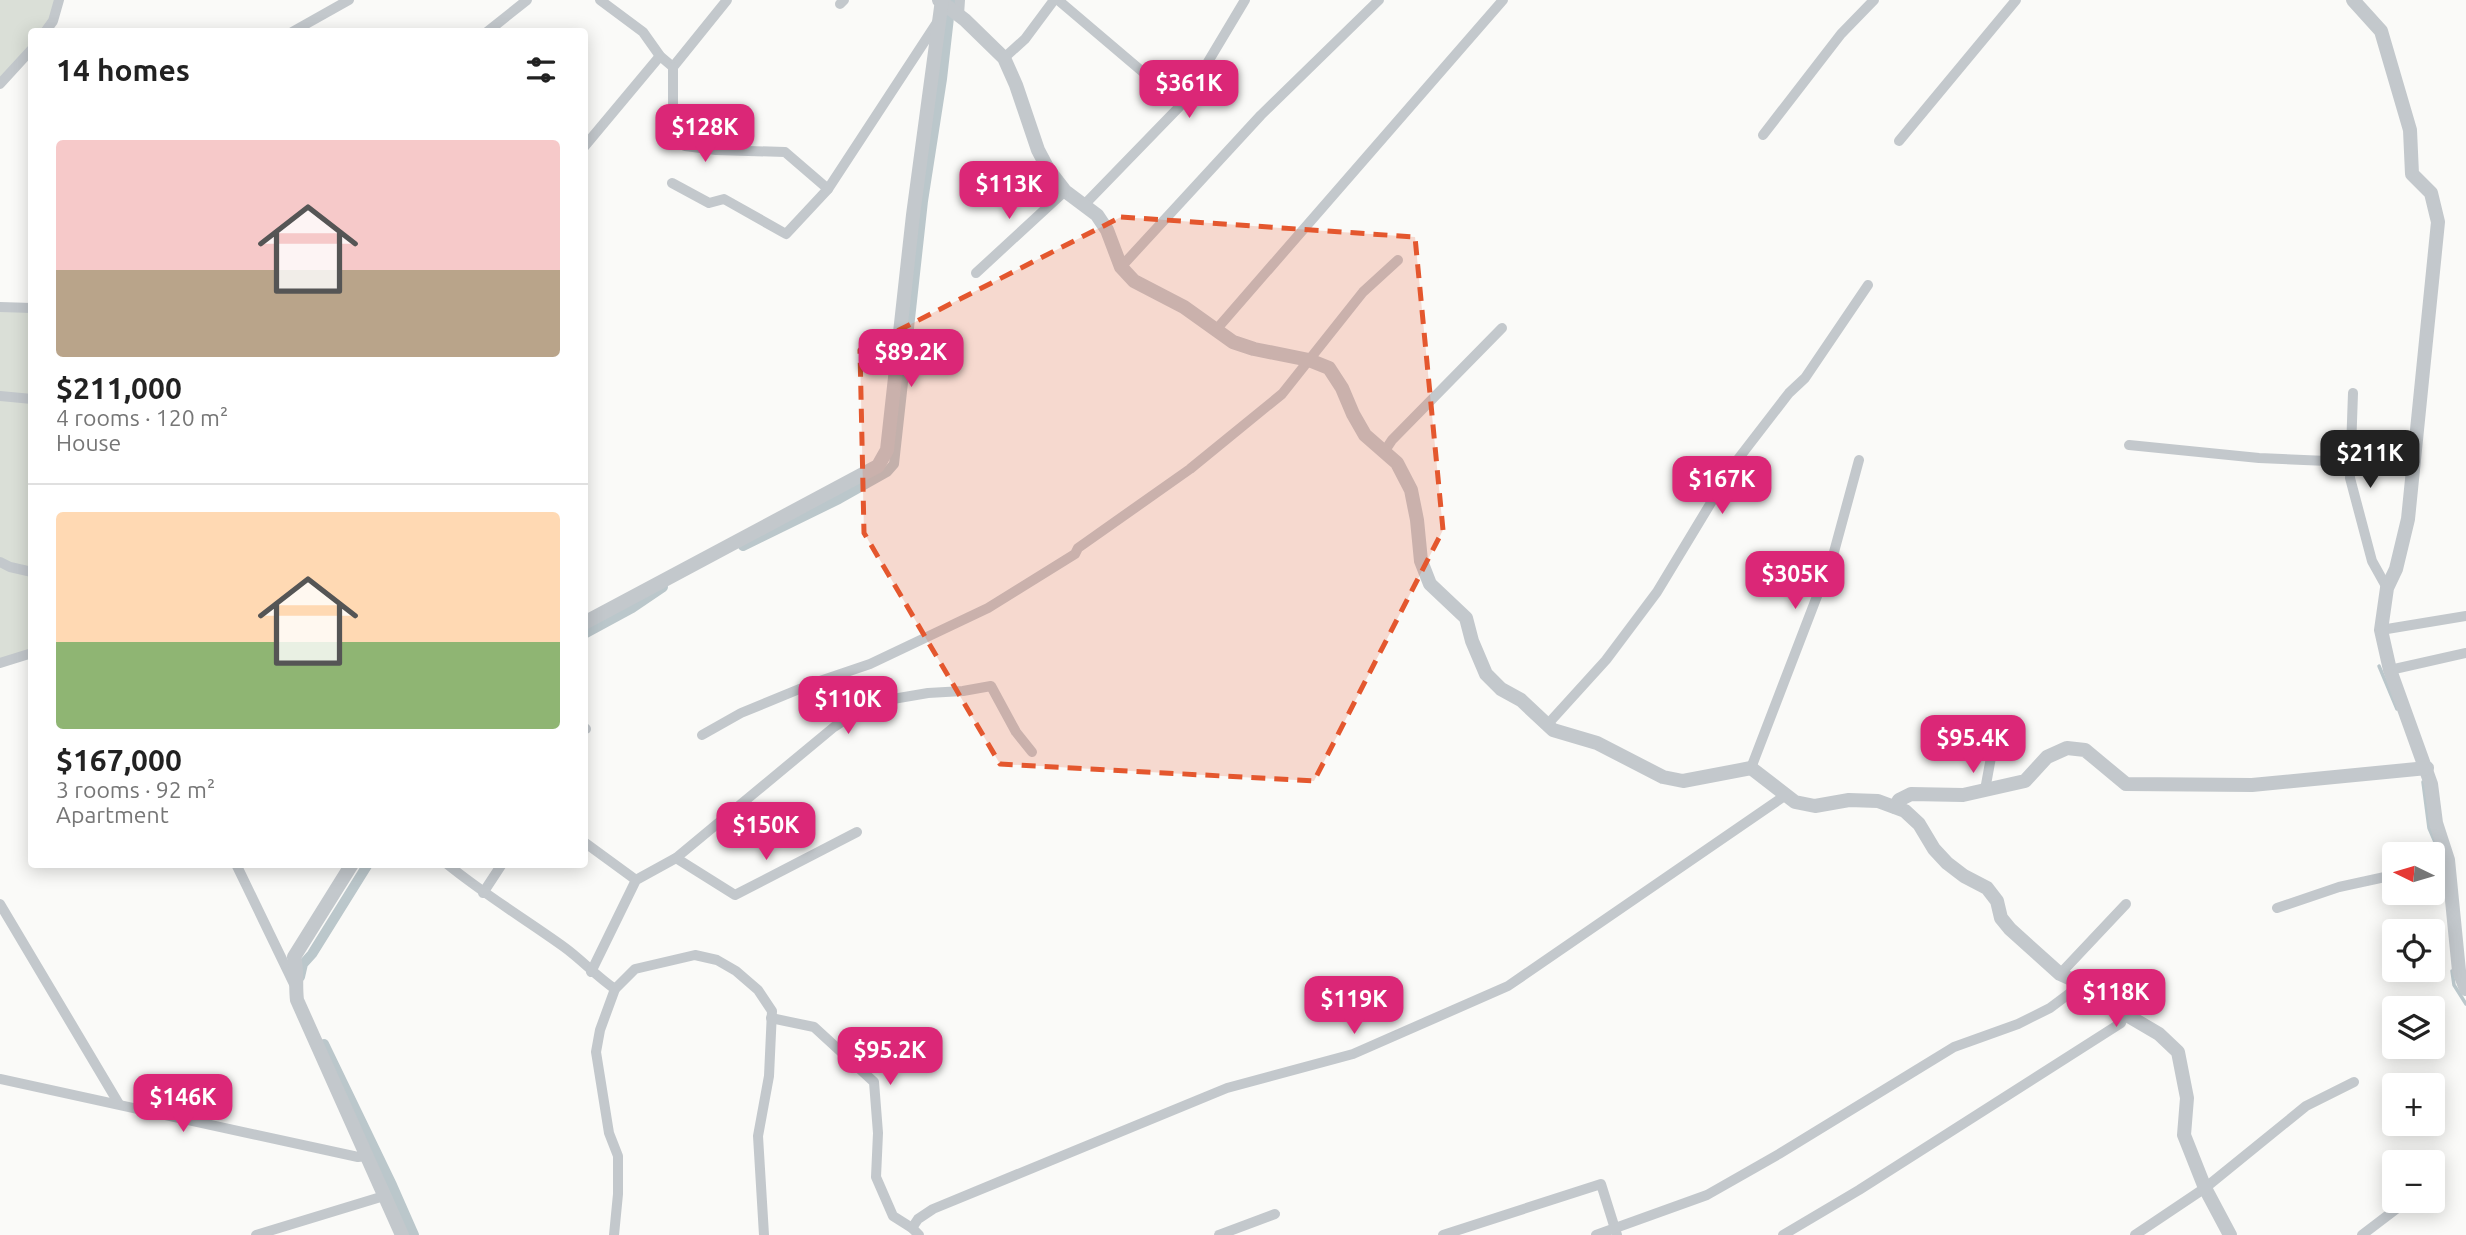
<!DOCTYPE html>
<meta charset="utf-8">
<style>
:root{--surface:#fff;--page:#f2f2f2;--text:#222;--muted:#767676;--line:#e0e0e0;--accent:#db2777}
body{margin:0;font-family:Ubuntu,sans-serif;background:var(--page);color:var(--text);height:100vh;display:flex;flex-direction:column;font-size:26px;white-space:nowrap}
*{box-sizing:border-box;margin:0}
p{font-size:23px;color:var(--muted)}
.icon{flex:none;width:38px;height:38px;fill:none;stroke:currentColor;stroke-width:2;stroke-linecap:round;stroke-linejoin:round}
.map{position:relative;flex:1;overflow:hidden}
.panel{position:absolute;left:28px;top:28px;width:560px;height:840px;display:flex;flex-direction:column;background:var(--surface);border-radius:7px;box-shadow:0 4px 18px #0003}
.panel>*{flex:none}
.needle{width:46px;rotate:275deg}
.buttons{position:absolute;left:2382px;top:842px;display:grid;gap:14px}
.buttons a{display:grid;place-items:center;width:63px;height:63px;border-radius:7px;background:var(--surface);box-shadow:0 4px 18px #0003;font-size:35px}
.price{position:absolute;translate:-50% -60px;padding:0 16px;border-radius:14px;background:var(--accent);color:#fff;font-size:23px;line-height:46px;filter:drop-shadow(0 2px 4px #0008)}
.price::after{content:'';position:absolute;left:50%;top:42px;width:21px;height:16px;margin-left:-10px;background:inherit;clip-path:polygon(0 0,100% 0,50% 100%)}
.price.selected{background:#222;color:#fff}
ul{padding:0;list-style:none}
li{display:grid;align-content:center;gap:14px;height:371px;padding:0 28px}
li+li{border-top:2px solid var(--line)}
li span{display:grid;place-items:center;height:217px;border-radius:7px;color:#555}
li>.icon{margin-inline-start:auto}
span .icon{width:126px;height:126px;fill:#fffc;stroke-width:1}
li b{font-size:30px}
h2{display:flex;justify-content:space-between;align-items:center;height:84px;padding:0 28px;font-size:30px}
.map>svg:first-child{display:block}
.green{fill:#dadfd7}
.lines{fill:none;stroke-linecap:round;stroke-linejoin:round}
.stream{stroke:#bbc7cb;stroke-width:3.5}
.canal{stroke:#bbc7cb;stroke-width:10}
.minor{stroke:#c3c8cc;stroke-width:10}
.tertiary{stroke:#c3c8cc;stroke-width:14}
.marked{fill:#e4572e;fill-opacity:0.2;stroke:#e4572e;stroke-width:5;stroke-dasharray:14 9;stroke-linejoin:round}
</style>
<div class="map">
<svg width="2466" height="1235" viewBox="0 0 2466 1235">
<rect width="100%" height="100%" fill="#fafaf8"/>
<!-- green -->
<g class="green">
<polygon points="0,0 59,0 45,31 32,32 31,49 0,84"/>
<polygon points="0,307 31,308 31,653 0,663"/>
</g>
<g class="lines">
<!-- stream -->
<g class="stream">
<polyline points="2379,666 2397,709"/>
<polyline points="2423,782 2429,828 2435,842"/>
<polyline points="2452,971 2454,985 2466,1004"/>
</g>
<!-- canal -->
<g class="canal">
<polyline points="743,546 839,499 887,472 894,464 923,201 942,79 951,0"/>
<polyline points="584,634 632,608 663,587"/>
<polyline points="300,977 303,964 312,954 368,864"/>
<polyline points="324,1044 392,1185 414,1235"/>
</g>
<!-- minor -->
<g class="minor">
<polyline points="600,0 643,32 660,56 673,67 727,0"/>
<polyline points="1058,0 1144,73"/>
<polyline points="840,4 844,0"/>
<polyline points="959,15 960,0"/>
<polyline points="45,32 53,21 59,0"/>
<polyline points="292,32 349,0"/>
<polyline points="487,32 527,0"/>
<polyline points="1004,58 1025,39 1054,0"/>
<polyline points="673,67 673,107 685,146 716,150 785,152 828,189"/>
<polyline points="0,84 32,49"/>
<polyline points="1763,135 1841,34 1874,0"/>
<polyline points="1899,141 2016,0"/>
<polyline points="584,147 660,56"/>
<polyline points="672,183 709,203 724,199 786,234 828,189 938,21"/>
<polyline points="1085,204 1184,102 1245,0"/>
<polyline points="1121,267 1261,115 1379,0"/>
<polyline points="976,273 1065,191"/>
<polyline points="0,307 32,308"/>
<polyline points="1215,331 1503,0"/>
<polyline points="2353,393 2350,478 2372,561 2387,588"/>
<polyline points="0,396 32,399"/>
<polyline points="2129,445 2259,458 2351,462"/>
<polyline points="1384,452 1392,440 1502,328"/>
<polyline points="0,562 10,567 32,572"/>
<polyline points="2381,630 2466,616"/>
<polyline points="0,663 32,653"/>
<polyline points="2390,670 2466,653"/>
<polyline points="1984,721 1994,735 1994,741 1985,790"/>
<polyline points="1547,725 1606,660 1657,592 1735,463 1789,393 1805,378 1868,285"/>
<polyline points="584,727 586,729"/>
<polyline points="702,735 741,713 814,683 870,664 988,608 1075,554 1078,548 1190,469 1282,394 1363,292 1398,260"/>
<polyline points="1751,768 1834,552 1859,460"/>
<polyline points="584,842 636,880"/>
<polyline points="676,858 735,895 857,832"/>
<polyline points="236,864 294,984"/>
<path d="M447,864c38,31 78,55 117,83 18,13 32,29 51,42"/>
<polyline points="2432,867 2449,864"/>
<polyline points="483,893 502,864"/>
<polyline points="0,904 119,1104"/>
<polyline points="2277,908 2339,887 2394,875"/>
<polyline points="591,972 636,880 676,858 834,727 863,708 887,700 928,693 963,691 991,686 1016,732 1032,752"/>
<polyline points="2060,974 2126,904"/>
<polyline points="771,1018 814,1027 874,1082 878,1133 876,1177 893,1216 912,1228 919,1235"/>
<polyline points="0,1079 358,1157 366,1156"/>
<polyline points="912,1228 918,1219 933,1209 1227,1088 1353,1054 1508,986 1786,795"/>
<polyline points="256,1235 384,1196"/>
<polyline points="614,1235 618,1194 618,1156 609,1133 596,1052 600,1030 615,989 635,969 695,955 717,960 736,971 758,990 772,1011 769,1076 758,1136 764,1235"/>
<polyline points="1219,1235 1275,1214"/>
<polyline points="1443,1235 1601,1184 1617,1235"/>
<polyline points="1596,1235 1707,1195 1779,1154 1954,1047 2018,1024 2050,1008 2082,984"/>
<polyline points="1783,1235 1859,1190 2121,1023 2124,1013"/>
<polyline points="2135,1235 2205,1188 2306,1106 2354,1082"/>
<polyline points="2362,1235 2408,1200"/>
</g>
<!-- tertiary -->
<g class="tertiary">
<polyline points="939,0 965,20 1004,58 1016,85 1038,150 1048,169 1065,191 1097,215 1107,230 1121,267 1134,281 1184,307 1233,342 1254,349 1309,360 1329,368 1342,388 1353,414 1365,435 1397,463 1411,490 1417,520 1421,561 1430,584 1466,618 1472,641 1486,674 1501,689 1521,700 1553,730 1597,743 1663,777 1683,781 1751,768 1795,802 1815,806 1849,800 1878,801 1905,811 1919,824 1934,849 1947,863 1964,876 1987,888 1997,901 2001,918 2010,929 2060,974 2082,984 2091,994 2159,1034 2178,1052 2187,1098 2184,1135 2205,1188 2230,1235"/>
<polyline points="2353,0 2381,31 2410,130 2412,174 2431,193 2438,222 2408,519 2396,569 2387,588 2381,630 2390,670 2431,784 2436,823 2448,860 2459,971 2466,989"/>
<polyline points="584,623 878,466 887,450 913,215 942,0"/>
<polyline points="1895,807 1899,800 1911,794 1963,795 2025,781 2047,757 2067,748 2085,750 2126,784 2252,785 2427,768"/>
<path d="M352,864l-58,93c4,14 1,28 3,43l105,235"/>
</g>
</g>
<!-- marked area -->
<path class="marked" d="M1121,217l294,20 28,293 -129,251 -314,-17 -136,-231 -4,-183z"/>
</svg>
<div class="buttons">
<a><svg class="needle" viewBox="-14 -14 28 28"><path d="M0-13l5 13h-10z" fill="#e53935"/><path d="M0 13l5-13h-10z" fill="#767676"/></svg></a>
<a><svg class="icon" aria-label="locate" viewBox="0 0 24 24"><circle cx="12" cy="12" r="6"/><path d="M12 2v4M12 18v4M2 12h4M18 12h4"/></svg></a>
<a><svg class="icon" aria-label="layers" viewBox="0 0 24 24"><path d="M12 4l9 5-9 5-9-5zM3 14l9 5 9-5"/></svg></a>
<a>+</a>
<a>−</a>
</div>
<b class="price" style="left:1189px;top:120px">$361K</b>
<b class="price" style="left:705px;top:164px">$128K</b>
<b class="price" style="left:1009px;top:221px">$113K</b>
<b class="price" style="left:911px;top:389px">$89.2K</b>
<b class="price selected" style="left:2370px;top:490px">$211K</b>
<b class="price" style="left:1722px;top:516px">$167K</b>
<b class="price" style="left:1795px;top:611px">$305K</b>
<b class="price" style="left:848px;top:736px">$110K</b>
<b class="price" style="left:1973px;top:775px">$95.4K</b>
<b class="price" style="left:766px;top:862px">$150K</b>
<b class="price" style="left:2116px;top:1029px">$118K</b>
<b class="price" style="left:1354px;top:1036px">$119K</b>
<b class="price" style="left:890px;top:1087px">$95.2K</b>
<b class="price" style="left:183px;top:1134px">$146K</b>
<section class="panel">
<h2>14 homes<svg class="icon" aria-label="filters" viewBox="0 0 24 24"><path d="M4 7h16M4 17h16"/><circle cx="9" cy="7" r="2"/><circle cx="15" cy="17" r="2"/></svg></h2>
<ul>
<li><span style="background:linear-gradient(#f6c9c9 60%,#b9a48a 0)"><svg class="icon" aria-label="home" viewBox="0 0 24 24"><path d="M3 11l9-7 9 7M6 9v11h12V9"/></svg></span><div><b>$211,000</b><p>4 rooms · 120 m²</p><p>House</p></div></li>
<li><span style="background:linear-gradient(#ffd9b3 60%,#8fb573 0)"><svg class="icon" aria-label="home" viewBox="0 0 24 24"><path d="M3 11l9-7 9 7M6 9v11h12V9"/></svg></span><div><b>$167,000</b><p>3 rooms · 92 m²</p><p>Apartment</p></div></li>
</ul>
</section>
</div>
